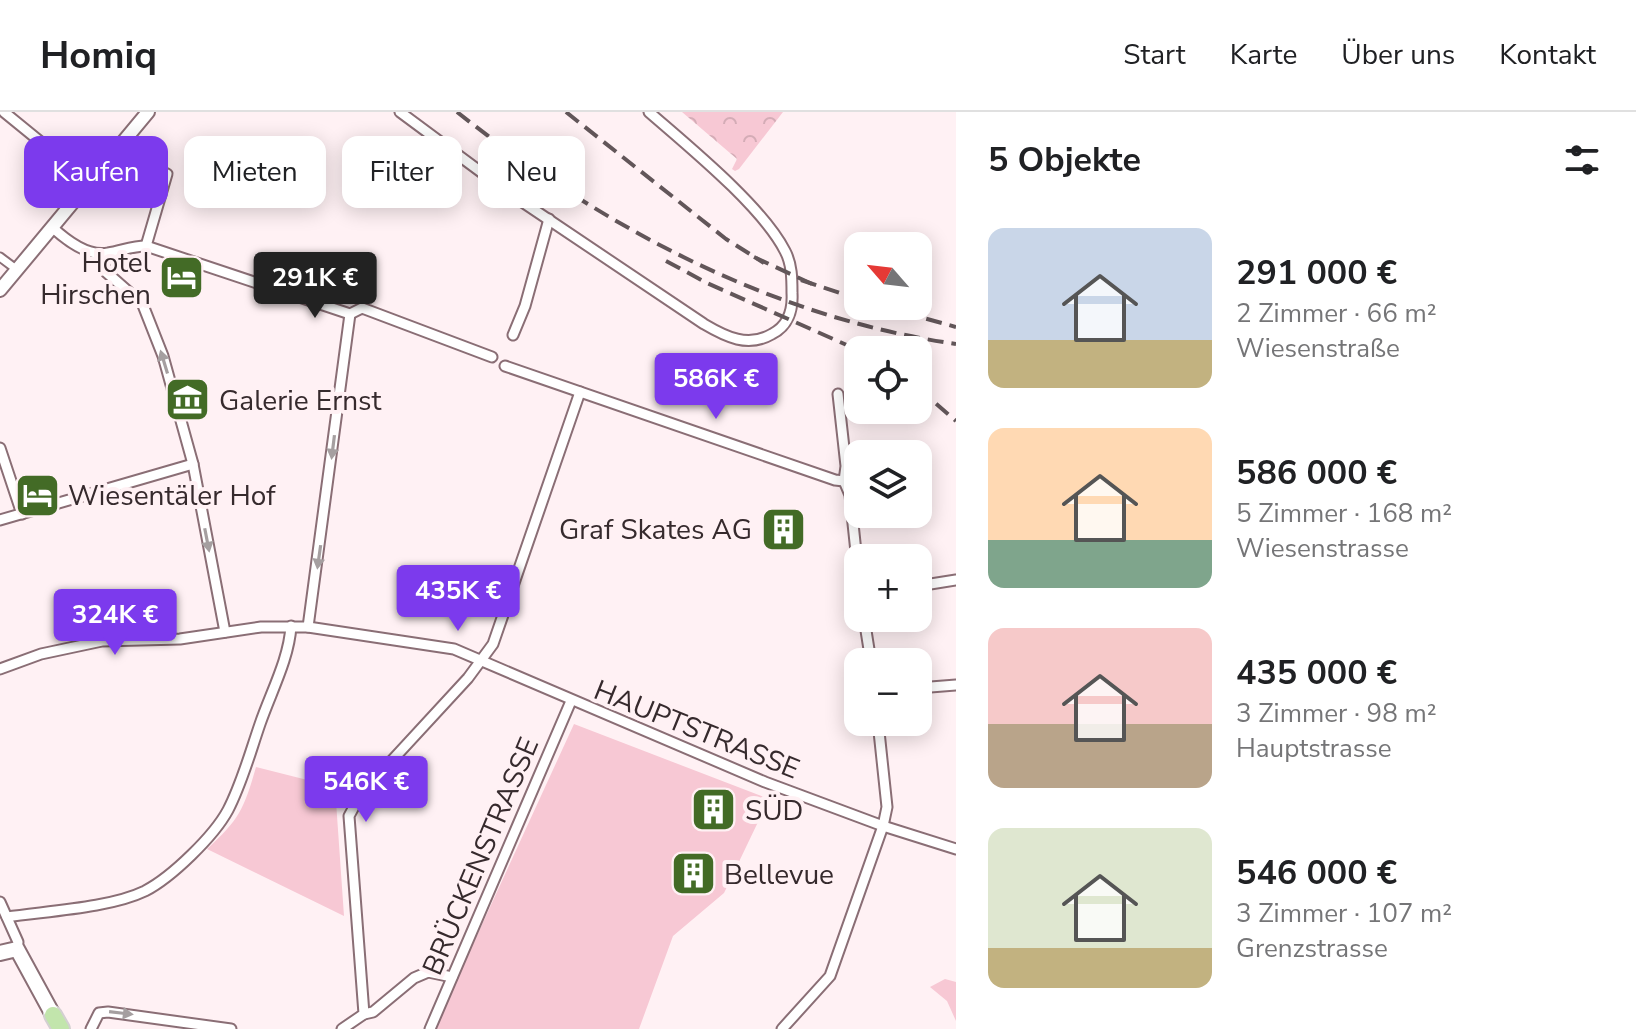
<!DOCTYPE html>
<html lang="de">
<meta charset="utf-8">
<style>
:root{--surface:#fff;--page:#f6f6f6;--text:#202124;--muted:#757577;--line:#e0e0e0;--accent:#7c3aed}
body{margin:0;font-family:"Nunito Sans",sans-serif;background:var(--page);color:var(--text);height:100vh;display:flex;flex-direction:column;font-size:30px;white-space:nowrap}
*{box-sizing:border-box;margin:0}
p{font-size:26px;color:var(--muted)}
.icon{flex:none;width:44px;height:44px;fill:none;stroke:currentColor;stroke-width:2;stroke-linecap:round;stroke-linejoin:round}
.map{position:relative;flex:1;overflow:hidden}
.details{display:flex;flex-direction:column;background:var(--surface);width:680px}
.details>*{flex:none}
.hud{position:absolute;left:24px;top:24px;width:760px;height:72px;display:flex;gap:16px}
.needle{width:52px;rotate:298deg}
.buttons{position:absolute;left:844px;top:120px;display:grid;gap:16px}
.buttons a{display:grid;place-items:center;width:88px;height:88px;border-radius:16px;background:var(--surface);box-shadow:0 4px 20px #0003;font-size:40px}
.price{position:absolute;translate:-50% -68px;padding:0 18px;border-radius:8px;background:var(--accent);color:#fff;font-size:26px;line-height:52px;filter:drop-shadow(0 2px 4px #0008)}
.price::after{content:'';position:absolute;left:50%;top:48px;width:24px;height:18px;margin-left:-12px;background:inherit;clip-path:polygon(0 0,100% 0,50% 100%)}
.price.selected{background:#222;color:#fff}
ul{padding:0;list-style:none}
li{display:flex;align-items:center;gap:24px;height:200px;padding:0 32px}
li span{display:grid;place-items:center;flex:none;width:224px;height:160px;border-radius:16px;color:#555}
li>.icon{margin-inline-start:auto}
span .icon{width:96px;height:96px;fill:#fffc;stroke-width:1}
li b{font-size:34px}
h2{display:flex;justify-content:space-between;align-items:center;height:96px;padding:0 32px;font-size:34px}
.pill{padding:0 28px;border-radius:16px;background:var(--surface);box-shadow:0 4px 20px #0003;font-size:28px;line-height:72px}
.pill.selected{background:var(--accent);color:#fff}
header{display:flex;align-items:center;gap:48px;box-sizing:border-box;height:112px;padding:0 40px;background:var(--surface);border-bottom:2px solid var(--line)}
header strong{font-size:38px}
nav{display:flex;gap:44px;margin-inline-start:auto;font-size:28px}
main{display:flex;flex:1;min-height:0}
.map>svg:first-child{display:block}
.forest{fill:url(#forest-crowns)}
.park{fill:#f7c8d4}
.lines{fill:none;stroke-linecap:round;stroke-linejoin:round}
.pedestrian-casing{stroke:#8a6e75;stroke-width:11}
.minor-casing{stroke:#8a6e75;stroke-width:13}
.tertiary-casing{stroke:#8a6e75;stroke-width:16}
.secondary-casing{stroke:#8a6e75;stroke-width:18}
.primary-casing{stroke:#d3d0d1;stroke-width:20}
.pedestrian{stroke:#fff;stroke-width:7}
.minor{stroke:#fff;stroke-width:9}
.tertiary{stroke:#fff;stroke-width:12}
.secondary{stroke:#fff;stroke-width:14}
.primary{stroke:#c2e5ac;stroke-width:16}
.rail{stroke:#625659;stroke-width:4;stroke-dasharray:16 8;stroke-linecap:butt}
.oneway{fill:#a59fa0}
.labels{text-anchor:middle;stroke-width:8;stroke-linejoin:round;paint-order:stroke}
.poi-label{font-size:28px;fill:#362a2d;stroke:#fff1f4;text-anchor:start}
.street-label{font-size:28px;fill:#362a2d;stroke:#fff1f4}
</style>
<header>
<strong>Homiq</strong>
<nav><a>Start</a><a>Karte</a><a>Über uns</a><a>Kontakt</a></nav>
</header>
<main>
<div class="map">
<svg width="956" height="917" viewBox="0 0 956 917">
<defs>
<pattern id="forest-crowns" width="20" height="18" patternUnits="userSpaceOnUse" patternTransform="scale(2)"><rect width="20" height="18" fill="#f7c8d4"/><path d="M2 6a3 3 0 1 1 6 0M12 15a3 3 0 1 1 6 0" fill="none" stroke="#d4acb6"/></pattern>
</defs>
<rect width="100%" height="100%" fill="#fff1f4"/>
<!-- forest -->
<polygon class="forest" points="682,0 783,0 739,57 735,59 732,57 737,47"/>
<!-- park -->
<g class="park">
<polygon points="574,612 769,687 724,781 673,824 639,917 434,917"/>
<path d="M256,655l79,20 9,129 -137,-67c32,-29 37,-40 49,-82z"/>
<polygon points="945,867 956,870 956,909 947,889 930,875"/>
</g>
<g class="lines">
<defs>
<polyline id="pedestrian" points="0,145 16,157"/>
<g id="minor">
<polyline points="4,0 91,71"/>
<path d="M400,0l112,83 192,129c22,13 44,24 68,10 16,-8 21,-24 20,-41 0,-14 0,-29 -7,-42 -23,-45 -97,-105 -136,-139"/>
<polyline points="118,37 167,62 146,134"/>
<path d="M52,115c14,13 36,30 56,26 13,-2 24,-7 38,-7l204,68 12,-6 130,49"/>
<polyline points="103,143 106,160 131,182 139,183 163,244 193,352 225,520"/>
<polyline points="513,223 525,194 549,107"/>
<polyline points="505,254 835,368 844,369"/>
<polyline points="838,282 846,354 844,369 850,383 858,459"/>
<polyline points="0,336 22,402"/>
<polyline points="0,408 193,352"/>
<polyline points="918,474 956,468"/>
<polyline points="864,506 871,550"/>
<polyline points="308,515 350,202"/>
<polyline points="0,557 41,542 102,529 180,527 261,515 308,515 454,537 765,670 883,714 956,737"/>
<polyline points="918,576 956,573"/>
<polyline points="0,790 18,830 17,837"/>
<path d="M7,805c40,-6 103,-9 138,-26 27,-14 69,-55 83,-81 14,-27 22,-57 32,-86 11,-32 29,-65 31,-98"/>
<polyline points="364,902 373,900 414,866 428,860 452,865"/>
<polyline points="91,917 99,901 108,900 231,917"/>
<polyline points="342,917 364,902 349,704 361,682 468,566 493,532 580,280"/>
<polyline points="430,917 571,589"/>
<polyline points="782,917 830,864 883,714 887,695 878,610"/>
</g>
<polyline id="tertiary" points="0,178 148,0"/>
<polyline id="secondary" points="0,841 17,837 53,903"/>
<polyline id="primary" points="53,903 61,917"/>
</defs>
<!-- pedestrian casing -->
<use href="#pedestrian" class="pedestrian-casing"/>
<!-- minor casing -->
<use href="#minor" class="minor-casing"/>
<!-- tertiary casing -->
<use href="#tertiary" class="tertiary-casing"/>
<!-- secondary casing -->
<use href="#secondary" class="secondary-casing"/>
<!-- primary casing -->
<use href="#primary" class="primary-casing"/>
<!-- pedestrian -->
<use href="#pedestrian" class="pedestrian"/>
<!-- minor -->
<use href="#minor" class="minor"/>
<!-- tertiary -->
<use href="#tertiary" class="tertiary"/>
<!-- secondary -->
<use href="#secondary" class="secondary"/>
<!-- primary -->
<use href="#primary" class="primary"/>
<!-- rail -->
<g class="rail">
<path d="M457,0c146,115 313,205 499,232"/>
<polyline points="566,0 726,127 764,151"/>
<polyline points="754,145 812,172"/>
<polyline points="666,149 707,171 858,238"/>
<polyline points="801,168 858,187"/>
<polyline points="880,194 956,215"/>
<polyline points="918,276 956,309"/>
</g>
</g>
<!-- one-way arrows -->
<defs><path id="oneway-solid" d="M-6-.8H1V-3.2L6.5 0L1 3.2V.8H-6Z" transform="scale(2)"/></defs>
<g class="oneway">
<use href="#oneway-solid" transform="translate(164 250) rotate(-107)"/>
<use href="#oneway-solid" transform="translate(333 335) rotate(97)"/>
<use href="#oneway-solid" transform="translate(207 428) rotate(79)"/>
<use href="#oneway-solid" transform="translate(319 445) rotate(98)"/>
<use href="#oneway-solid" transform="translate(121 901) rotate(7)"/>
</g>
<!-- icons -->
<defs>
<symbol id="hotel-square" viewBox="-11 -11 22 22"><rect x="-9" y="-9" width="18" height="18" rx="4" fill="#436b26" stroke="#fff1f4"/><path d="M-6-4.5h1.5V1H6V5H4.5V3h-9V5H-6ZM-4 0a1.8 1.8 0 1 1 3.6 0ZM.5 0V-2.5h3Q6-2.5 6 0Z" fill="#fff"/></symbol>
<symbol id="museum-square" viewBox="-11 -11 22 22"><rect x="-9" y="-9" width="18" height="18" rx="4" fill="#436b26" stroke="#fff1f4"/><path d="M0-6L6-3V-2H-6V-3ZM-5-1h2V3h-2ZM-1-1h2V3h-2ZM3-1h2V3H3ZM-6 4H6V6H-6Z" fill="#fff"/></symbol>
<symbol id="building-square" viewBox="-11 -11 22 22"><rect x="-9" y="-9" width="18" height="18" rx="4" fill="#436b26" stroke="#fff1f4"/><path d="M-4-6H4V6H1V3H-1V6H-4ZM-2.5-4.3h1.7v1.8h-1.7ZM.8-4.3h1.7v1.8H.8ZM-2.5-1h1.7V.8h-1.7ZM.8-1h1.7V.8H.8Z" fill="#fff"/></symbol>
</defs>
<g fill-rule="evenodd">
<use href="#hotel-square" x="156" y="140" width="51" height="51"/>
<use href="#museum-square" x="162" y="262" width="51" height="51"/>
<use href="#hotel-square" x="12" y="358" width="51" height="51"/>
<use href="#building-square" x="758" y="392" width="51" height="51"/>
<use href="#building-square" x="688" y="672" width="51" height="51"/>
<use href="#building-square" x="668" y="736" width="51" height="51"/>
</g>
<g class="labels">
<!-- poi labels -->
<g class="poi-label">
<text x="151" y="160" text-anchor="end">Hotel<tspan x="151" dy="32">Hirschen</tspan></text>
<text x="219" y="298">Galerie Ernst</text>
<text x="68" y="393">Wiesentäler Hof</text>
<text x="752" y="427" text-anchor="end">Graf Skates AG</text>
<text x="745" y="708">SÜD</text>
<text x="724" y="772">Bellevue</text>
</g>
<!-- street labels -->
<g class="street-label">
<text transform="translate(697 617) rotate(22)" y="10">HAUPTSTRASSE</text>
<text transform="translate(480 744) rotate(-67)" y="10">BRÜCKENSTRASSE</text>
</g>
</g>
</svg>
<div class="buttons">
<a><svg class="needle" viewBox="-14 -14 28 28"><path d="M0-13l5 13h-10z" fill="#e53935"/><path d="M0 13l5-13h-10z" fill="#757577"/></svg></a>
<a><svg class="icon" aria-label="locate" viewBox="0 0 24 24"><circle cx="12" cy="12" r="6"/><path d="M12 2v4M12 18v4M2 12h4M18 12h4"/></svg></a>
<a><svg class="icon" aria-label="layers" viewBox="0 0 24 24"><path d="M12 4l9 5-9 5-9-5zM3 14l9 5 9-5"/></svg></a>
<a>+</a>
<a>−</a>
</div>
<b class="price selected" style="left:315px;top:208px">291K €</b>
<b class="price" style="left:716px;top:309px">586K €</b>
<b class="price" style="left:458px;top:521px">435K €</b>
<b class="price" style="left:115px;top:545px">324K €</b>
<b class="price" style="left:366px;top:712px">546K €</b>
<div class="hud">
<a class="pill selected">Kaufen</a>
<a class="pill">Mieten</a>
<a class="pill">Filter</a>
<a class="pill">Neu</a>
</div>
</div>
<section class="details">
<h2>5 Objekte<svg class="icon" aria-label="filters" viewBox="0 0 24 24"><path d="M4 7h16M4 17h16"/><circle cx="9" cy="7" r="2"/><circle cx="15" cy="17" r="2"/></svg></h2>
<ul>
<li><span style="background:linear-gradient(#c9d6e8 70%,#c2b280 0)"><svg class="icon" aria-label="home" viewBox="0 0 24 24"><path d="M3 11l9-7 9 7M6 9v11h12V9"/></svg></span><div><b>291 000 €</b><p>2 Zimmer · 66 m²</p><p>Wiesenstraße</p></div></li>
<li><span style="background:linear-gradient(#ffd9b3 70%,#7fa58c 0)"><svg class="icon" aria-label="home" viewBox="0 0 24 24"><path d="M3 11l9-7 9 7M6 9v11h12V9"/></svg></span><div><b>586 000 €</b><p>5 Zimmer · 168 m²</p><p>Wiesenstrasse</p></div></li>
<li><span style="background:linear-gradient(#f6c9c9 60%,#b9a48a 0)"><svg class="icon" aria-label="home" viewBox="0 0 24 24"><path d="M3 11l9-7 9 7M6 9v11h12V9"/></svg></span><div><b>435 000 €</b><p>3 Zimmer · 98 m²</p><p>Hauptstrasse</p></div></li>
<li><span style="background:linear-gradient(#dfe7d0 75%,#c2b280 0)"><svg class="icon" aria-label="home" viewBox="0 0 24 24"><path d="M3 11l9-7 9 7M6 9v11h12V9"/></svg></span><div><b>546 000 €</b><p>3 Zimmer · 107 m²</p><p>Grenzstrasse</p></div></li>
</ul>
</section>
</main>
